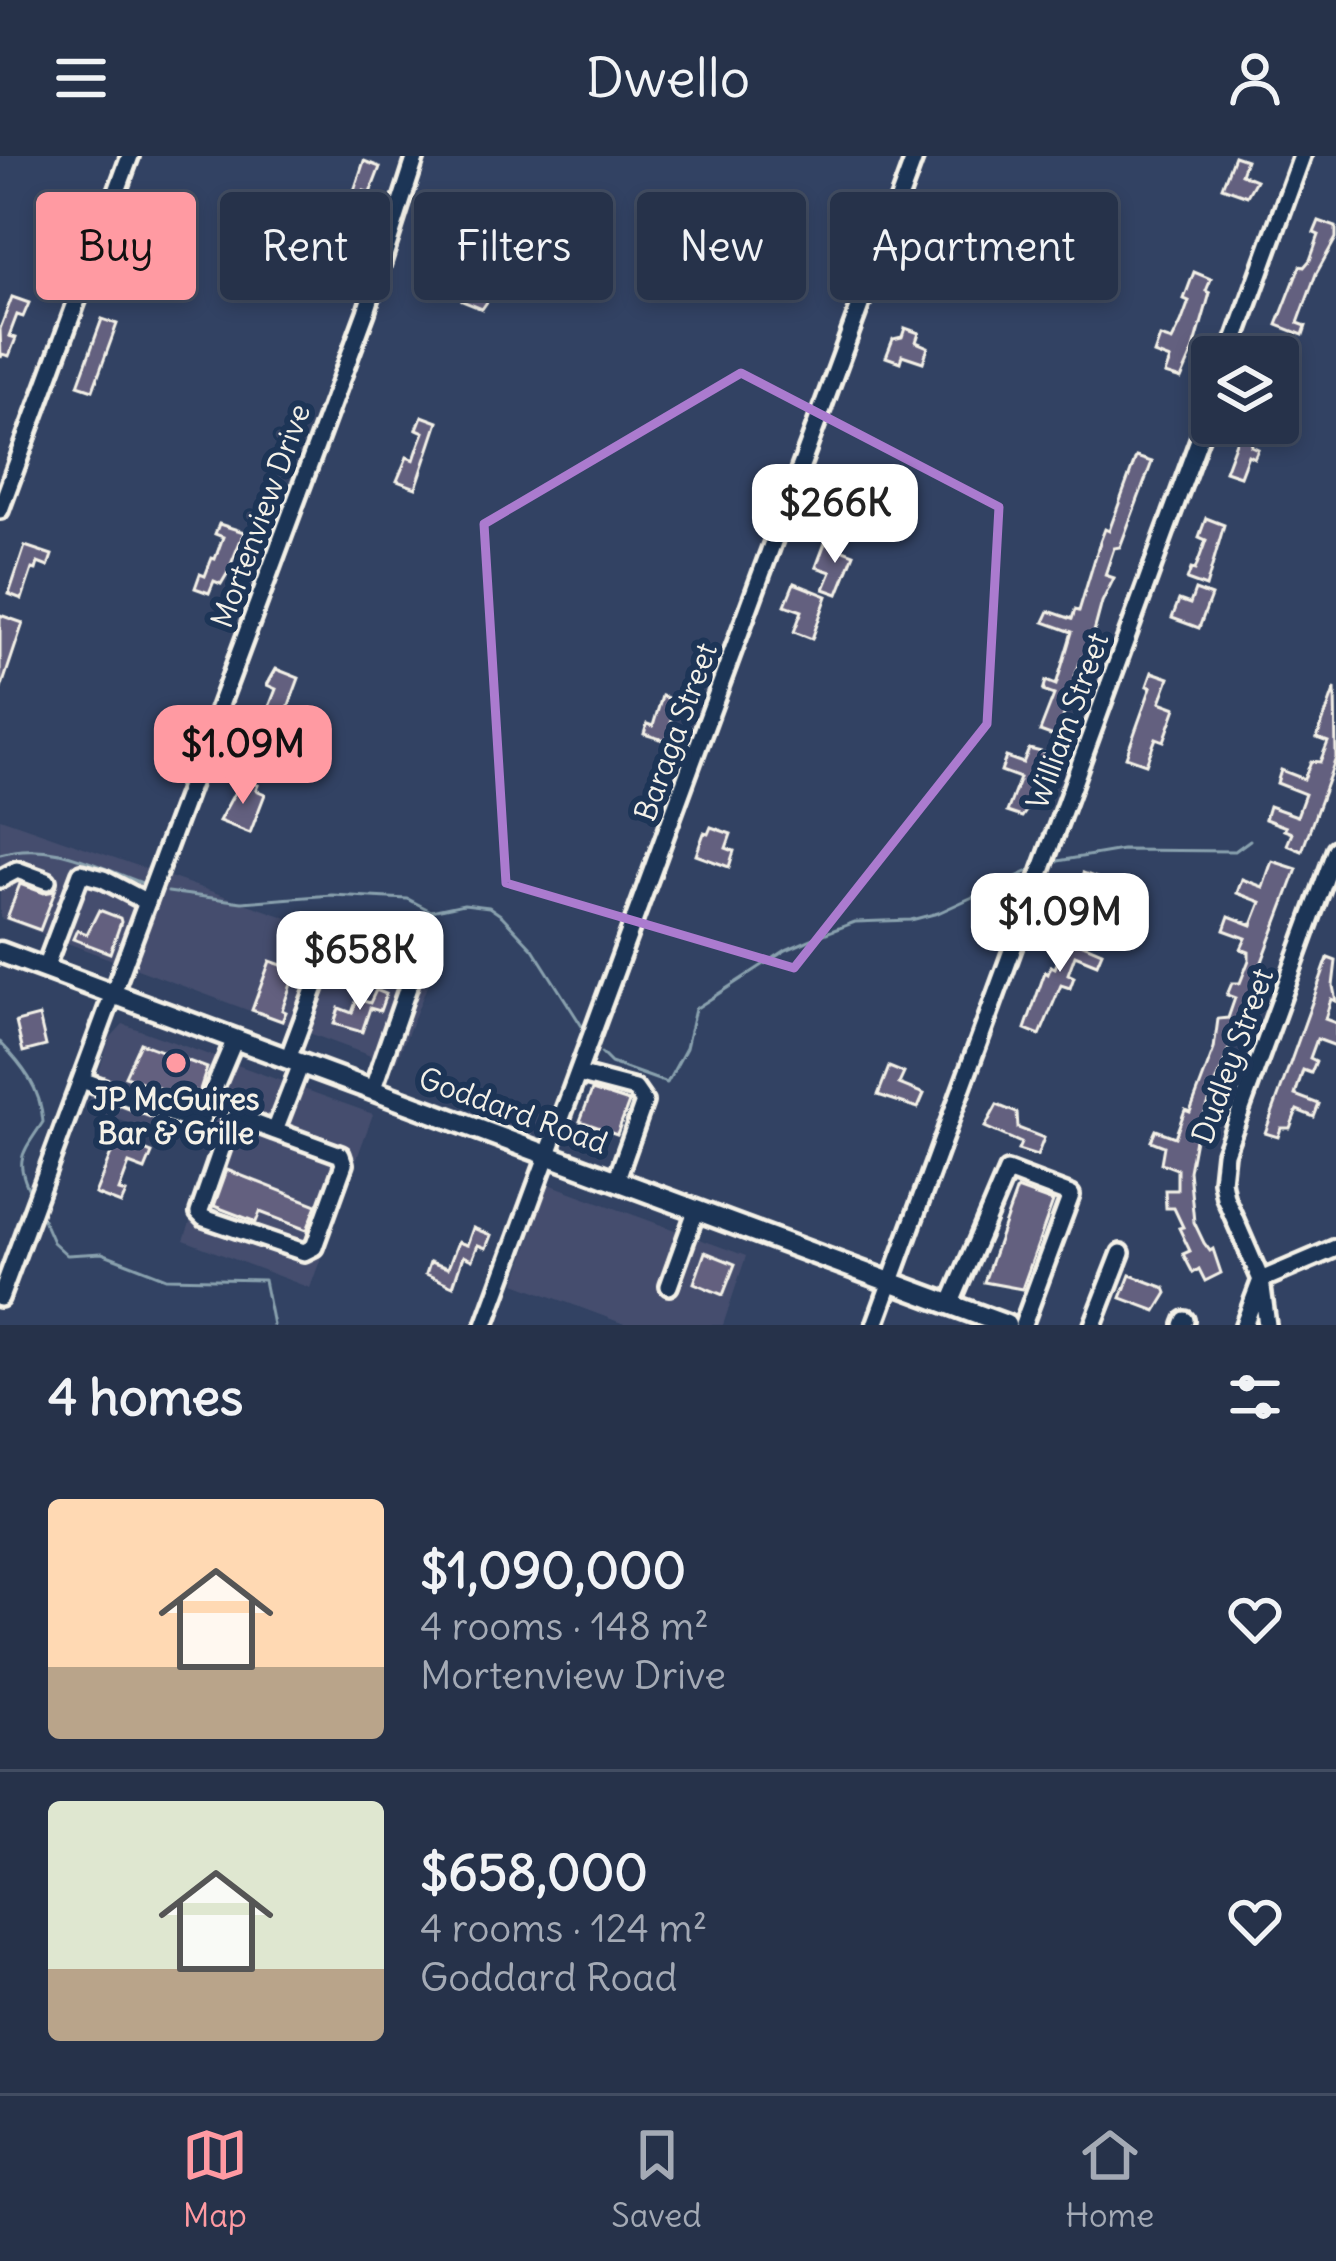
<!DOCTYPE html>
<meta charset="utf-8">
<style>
:root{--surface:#26324a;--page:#323e54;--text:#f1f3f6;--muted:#a4aab5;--line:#424d62;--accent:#ff9aa2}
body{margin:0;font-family:Delius,sans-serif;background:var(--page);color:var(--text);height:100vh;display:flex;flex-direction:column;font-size:45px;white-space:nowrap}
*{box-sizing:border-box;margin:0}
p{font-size:39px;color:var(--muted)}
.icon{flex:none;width:66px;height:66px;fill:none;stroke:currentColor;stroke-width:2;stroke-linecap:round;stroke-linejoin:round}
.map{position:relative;height:1169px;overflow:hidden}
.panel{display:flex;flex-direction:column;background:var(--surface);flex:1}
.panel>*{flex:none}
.hud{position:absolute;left:36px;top:36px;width:1266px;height:108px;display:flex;gap:24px}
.controls{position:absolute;left:1191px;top:180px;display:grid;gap:24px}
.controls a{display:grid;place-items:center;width:108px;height:108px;border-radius:12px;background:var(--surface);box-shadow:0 6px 18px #0003,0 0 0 3px var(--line);font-size:60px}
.price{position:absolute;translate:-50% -102px;padding:0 27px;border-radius:24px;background:#fff;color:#222;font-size:39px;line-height:78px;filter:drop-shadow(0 3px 6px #0008)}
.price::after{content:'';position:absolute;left:50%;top:72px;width:36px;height:27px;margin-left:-18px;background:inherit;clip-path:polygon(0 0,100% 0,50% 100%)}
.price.active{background:var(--accent);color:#111}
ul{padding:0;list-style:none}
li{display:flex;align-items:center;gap:36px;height:300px;padding:0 48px}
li+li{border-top:3px solid var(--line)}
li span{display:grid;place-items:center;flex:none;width:336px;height:240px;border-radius:12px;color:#555}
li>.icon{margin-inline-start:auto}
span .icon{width:144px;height:144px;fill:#fffc;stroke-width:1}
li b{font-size:51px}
h2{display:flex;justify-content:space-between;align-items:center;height:144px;padding:0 48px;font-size:51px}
.pill{padding:0 42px;border-radius:12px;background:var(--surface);box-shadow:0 6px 18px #0003,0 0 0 3px var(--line);font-size:42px;line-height:108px}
.pill.active{background:var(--accent);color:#111}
header{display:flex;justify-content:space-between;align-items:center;height:156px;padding:0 48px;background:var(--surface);font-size:54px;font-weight:600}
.menu{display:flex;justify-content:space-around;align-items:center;height:168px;border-top:3px solid var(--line);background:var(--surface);font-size:33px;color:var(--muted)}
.menu a{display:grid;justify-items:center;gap:6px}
.menu .active{color:var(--accent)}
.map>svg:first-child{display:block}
.built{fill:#454e6e}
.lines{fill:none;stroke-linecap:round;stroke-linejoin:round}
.stream{stroke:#89a1ae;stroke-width:3}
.building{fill:#63607f;stroke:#f4f1e8;stroke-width:3}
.minor-casing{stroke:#f4f1e8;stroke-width:24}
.major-casing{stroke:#f4f1e8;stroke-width:27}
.minor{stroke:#1d3557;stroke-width:15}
.major{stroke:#1d3557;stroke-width:18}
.marked{fill:none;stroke:#ab7bcf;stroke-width:9;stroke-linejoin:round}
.poi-dot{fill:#ff9aa2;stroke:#1d3557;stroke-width:4.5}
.labels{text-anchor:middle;stroke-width:12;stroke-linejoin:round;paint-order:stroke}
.street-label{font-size:30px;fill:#f4f1e8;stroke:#1d3557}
.poi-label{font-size:30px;font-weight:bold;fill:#f4f1e8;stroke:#1d3557}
</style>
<header><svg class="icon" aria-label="menu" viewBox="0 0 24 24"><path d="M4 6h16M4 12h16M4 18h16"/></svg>Dwello<svg class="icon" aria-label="person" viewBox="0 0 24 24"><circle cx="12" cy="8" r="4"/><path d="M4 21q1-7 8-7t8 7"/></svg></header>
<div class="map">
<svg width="1336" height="1169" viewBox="0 0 1336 1169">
<rect width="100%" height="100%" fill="#324263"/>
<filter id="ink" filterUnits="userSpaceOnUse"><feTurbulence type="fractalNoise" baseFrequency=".00833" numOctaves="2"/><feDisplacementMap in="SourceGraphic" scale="24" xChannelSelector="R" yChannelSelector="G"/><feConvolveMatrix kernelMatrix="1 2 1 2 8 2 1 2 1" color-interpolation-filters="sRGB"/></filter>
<g filter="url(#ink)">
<!-- built -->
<g class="built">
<polygon points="0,662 434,813 395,909 0,762"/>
<polygon points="123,868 373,958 310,1132 184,1084 214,998 86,952 110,882"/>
<polygon points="549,1028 746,1100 723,1169 627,1169 515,1127"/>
</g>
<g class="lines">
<!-- stream -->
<g class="stream">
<path d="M0,698c51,-15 95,12 142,29"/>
<polyline points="1058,705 1122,694 1235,695 1250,684"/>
<polyline points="168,736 242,746 332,739 408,743 431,755 464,748 489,751 502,760 533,793 585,875"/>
<path d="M0,886c22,23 41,46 43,80 -21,32 -30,38 -11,74"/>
<polyline points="601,897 611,907 667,927 686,892 695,853 786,794 826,777 855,766 911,764 938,757 1031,714"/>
<polyline points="39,1054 53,1086 67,1099 102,1097 166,1122 264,1124 273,1169"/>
</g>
</g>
<!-- building -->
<g class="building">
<polygon points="1234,0 1246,4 1241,18 1256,24 1247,40 1222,31"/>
<polygon points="364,5 380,11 370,37 364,35 349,76 329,69 339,43 350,47"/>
<polygon points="964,62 983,70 985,63 996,67 993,75 1003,79 997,96 957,81"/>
<polygon points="1319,65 1336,71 1336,82 1316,118 1298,167 1306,170 1303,179 1277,169 1300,110 1304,111 1310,104 1319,79 1314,77"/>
<polygon points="470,110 503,123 482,153 462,145 470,124 465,122"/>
<polygon points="1194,116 1211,123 1206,135 1210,137 1194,193 1181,223 1165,218 1170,204 1154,198 1160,181 1172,185 1181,167 1189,145 1184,143"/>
<polygon points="12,141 29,147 23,161 17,159 9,180 16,182 9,200 2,198 1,202 0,173"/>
<polygon points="102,163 117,168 93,234 78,229"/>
<polygon points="905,172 919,177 916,186 928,191 923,206 902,199 900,206 886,201 893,183 902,181"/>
<polygon points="422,260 438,266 416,332 397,325 407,301 414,304 419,289 424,276 417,273"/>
<polygon points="1243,267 1260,267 1251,290 1258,293 1254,302 1248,299 1240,320 1225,315"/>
<polygon points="1136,301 1152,306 1120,391 1114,392 1105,419 1114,422 1102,446 1087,502 1082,501 1067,543 1059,582 1040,575 1054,539 1043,535 1046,525 1056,529 1072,476 1044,466 1049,455 1072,463 1075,454 1079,455 1100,386 1105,373 1109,375"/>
<polygon points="1206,362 1224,369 1206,431 1187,424 1191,413 1195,414 1206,384 1199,381"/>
<polygon points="219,368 244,376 227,418 221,428 214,425 209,437 195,432 200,418 205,420 212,402 215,403 223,381 215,378"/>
<polygon points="825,387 854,398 838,438 824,433 831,416 816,411"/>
<polygon points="25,390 52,399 48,411 38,407 36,414 32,413 22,443 9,438"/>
<polygon points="794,427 827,440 812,483 794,476 802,455 785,449"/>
<polygon points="1195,434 1211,440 1199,472 1172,462 1179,444 1190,448"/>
<polygon points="0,459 23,467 1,533 0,533"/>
<polygon points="276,513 299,522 286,557 269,551 276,533 267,529"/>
<polygon points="1152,516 1169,522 1160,546 1176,552 1164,585 1156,582 1146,608 1126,601 1151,531 1147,530"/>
<polygon points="1335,532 1336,602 1302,695 1287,689 1292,677 1284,674 1286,671 1265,663 1269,650 1297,660 1305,638 1277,627 1281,614 1304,623 1311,605 1320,606 1328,586 1317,582"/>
<polygon points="662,540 676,545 667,585 644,578 647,568 653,570"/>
<polygon points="1029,593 1054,599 1048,615 1042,613 1037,622 1030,640 1035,642 1022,661 1007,656 1020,622 1001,615 1006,601 1023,607"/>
<polygon points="242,623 258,629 256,634 265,638 250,677 219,665"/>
<polygon points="711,671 731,678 726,692 734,695 729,711 696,699 704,677 708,678"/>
<polygon points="1272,705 1297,713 1195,983 1189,1015 1194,1066 1204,1087 1210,1095 1213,1093 1221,1117 1205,1125 1199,1113 1193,1117 1183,1098 1190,1095 1179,1072 1183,1071 1174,1052 1166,1052 1165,1034 1177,1034 1177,1013 1161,1007 1164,990 1151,985 1156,974 1175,981 1185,954 1190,956 1214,893 1218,863 1228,862 1235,842 1227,839 1232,827 1240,827 1249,804 1249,796 1241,793 1246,782 1224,774 1229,760 1252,769 1261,746 1237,737 1242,723 1263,731"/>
<polygon points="1083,717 1110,727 1103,746 1117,752 1112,765 1086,755 1091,739 1077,734"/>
<polygon points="20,728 44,737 55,735 40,774 7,762"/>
<polygon points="99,754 120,762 121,766 110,797 73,783 77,774 87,778"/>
<polygon points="1070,764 1084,770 1078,786 1102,796 1097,808 1075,799 1068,818 1074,821 1070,832 1061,829 1040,879 1025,873 1045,816 1048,818 1051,810 1055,812 1064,790 1057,788"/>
<polygon points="1328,802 1336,805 1333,830 1336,845 1331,843 1325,863 1336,867 1336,890 1317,883 1310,902 1316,905 1311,917 1303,914 1295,939 1319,948 1314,961 1297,954 1290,972 1281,972 1278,981 1265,977"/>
<polygon points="270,805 296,814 282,854 286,856 282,865 252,854"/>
<polygon points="376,834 386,838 380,855 370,852 362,876 334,868 339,852 352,857 357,843 370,847"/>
<polygon points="39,860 46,890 23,896 16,866"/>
<polygon points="140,887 207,912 199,937 195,935 191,944 125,920"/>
<polygon points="889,911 904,917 899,928 924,938 918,952 878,939"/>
<polygon points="592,934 629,946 617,978 580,965"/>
<polygon points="997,949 1017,957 1018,972 1044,982 1037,1000 1018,994 1021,987 985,971"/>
<polygon points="117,983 152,997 145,1014 129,1008 119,1035 126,1037 121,1048 95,1038"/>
<polygon points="227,1014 317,1049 307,1074 260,1056 256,1066 214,1050"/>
<polygon points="1017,1033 1053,1046 1022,1133 984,1126"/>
<polygon points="473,1072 491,1079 486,1092 478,1089 472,1104 463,1100 453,1130 426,1118 430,1106 448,1112 458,1086 467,1089"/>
<polygon points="705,1096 735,1108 723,1139 694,1127"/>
<polygon points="1130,1119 1165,1132 1167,1137 1156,1155 1121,1142"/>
</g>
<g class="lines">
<defs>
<g id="minor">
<polyline points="1229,201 1302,0"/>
<polyline points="0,354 130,0"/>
<polyline points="1336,693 1225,997 1222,1025 1225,1041 1261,1124 1336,1092"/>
<polyline points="0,723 17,714 47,725"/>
<polyline points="45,812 81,717 103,723 147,746"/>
<polyline points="288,903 322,812"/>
<polyline points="578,918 635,933 644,946 616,1025"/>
<polyline points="82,924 199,968 235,883"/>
<polyline points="372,935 416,808"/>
<polyline points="275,975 341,999 344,1008 314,1091 304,1096 204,1062 199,1057 231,965 238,961 275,975 301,908"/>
<polyline points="669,1130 696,1055"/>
<polyline points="0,1142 366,156 416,0"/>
<polyline points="950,1149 1007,1015 1071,1039 1023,1169"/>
<polyline points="485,1169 915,0"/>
<polyline points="875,1169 1212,248"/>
<polyline points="1093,1169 1121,1097"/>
<polyline points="1183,1169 1185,1164"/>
<polyline points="1244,1169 1261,1124 1267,1169"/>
</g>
<polyline id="major" points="0,796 1006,1169"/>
</defs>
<!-- minor casing -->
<use href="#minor" class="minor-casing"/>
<!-- major casing -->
<use href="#major" class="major-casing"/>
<!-- minor -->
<use href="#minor" class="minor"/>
<!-- major -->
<use href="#major" class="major"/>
</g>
</g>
<!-- marked area -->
<path class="marked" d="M741,217l258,134 -12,217 -193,244 -288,-85 -22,-359z"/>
<!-- markers -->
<circle class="poi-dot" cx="176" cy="907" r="12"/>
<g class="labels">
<!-- street labels -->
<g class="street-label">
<text transform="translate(261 360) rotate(-70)" y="10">Mortenview Drive</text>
<text transform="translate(1068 565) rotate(-70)" y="10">William Street</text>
<text transform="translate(676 576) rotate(-70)" y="10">Baraga Street</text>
<text transform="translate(1233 900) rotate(-70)" y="10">Dudley Street</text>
<text transform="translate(513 955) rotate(20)" y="10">Goddard Road</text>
</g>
<!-- poi labels -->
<g class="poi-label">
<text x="176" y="954">JP McGuires<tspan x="176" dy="34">Bar &amp; Grille</tspan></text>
</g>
</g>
</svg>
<div class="controls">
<a><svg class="icon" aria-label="layers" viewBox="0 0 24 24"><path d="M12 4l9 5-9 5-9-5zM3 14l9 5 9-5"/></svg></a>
</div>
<b class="price" style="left:835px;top:410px">$266K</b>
<b class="price active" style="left:243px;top:651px">$1.09M</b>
<b class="price" style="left:1060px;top:819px">$1.09M</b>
<b class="price" style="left:360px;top:857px">$658K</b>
<div class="hud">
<a class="pill active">Buy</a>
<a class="pill">Rent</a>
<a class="pill">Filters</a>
<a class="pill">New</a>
<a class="pill">Apartment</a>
</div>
</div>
<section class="panel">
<h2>4 homes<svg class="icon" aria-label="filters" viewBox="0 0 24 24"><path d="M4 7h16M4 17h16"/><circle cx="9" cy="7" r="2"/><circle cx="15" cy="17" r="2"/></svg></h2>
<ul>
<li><span style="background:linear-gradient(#ffd9b3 70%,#b9a48a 0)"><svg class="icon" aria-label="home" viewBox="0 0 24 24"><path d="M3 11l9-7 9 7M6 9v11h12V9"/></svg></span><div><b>$1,090,000</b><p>4 rooms · 148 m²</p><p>Mortenview Drive</p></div><svg class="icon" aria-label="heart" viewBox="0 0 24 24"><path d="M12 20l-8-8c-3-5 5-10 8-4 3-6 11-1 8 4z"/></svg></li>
<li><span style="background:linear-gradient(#dfe7d0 70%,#b9a48a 0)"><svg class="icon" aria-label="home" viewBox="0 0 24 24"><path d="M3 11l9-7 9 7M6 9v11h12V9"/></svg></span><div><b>$658,000</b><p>4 rooms · 124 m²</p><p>Goddard Road</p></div><svg class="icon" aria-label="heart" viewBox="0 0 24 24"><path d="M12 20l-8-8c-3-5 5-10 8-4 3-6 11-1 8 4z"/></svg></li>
</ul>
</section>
<nav class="menu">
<a class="active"><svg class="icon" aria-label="map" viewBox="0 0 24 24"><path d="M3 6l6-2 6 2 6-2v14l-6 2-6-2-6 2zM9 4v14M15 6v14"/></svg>Map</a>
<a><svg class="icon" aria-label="saved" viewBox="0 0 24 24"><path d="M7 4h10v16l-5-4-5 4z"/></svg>Saved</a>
<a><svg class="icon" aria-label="home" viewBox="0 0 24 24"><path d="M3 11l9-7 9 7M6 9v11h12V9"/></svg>Home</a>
</nav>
